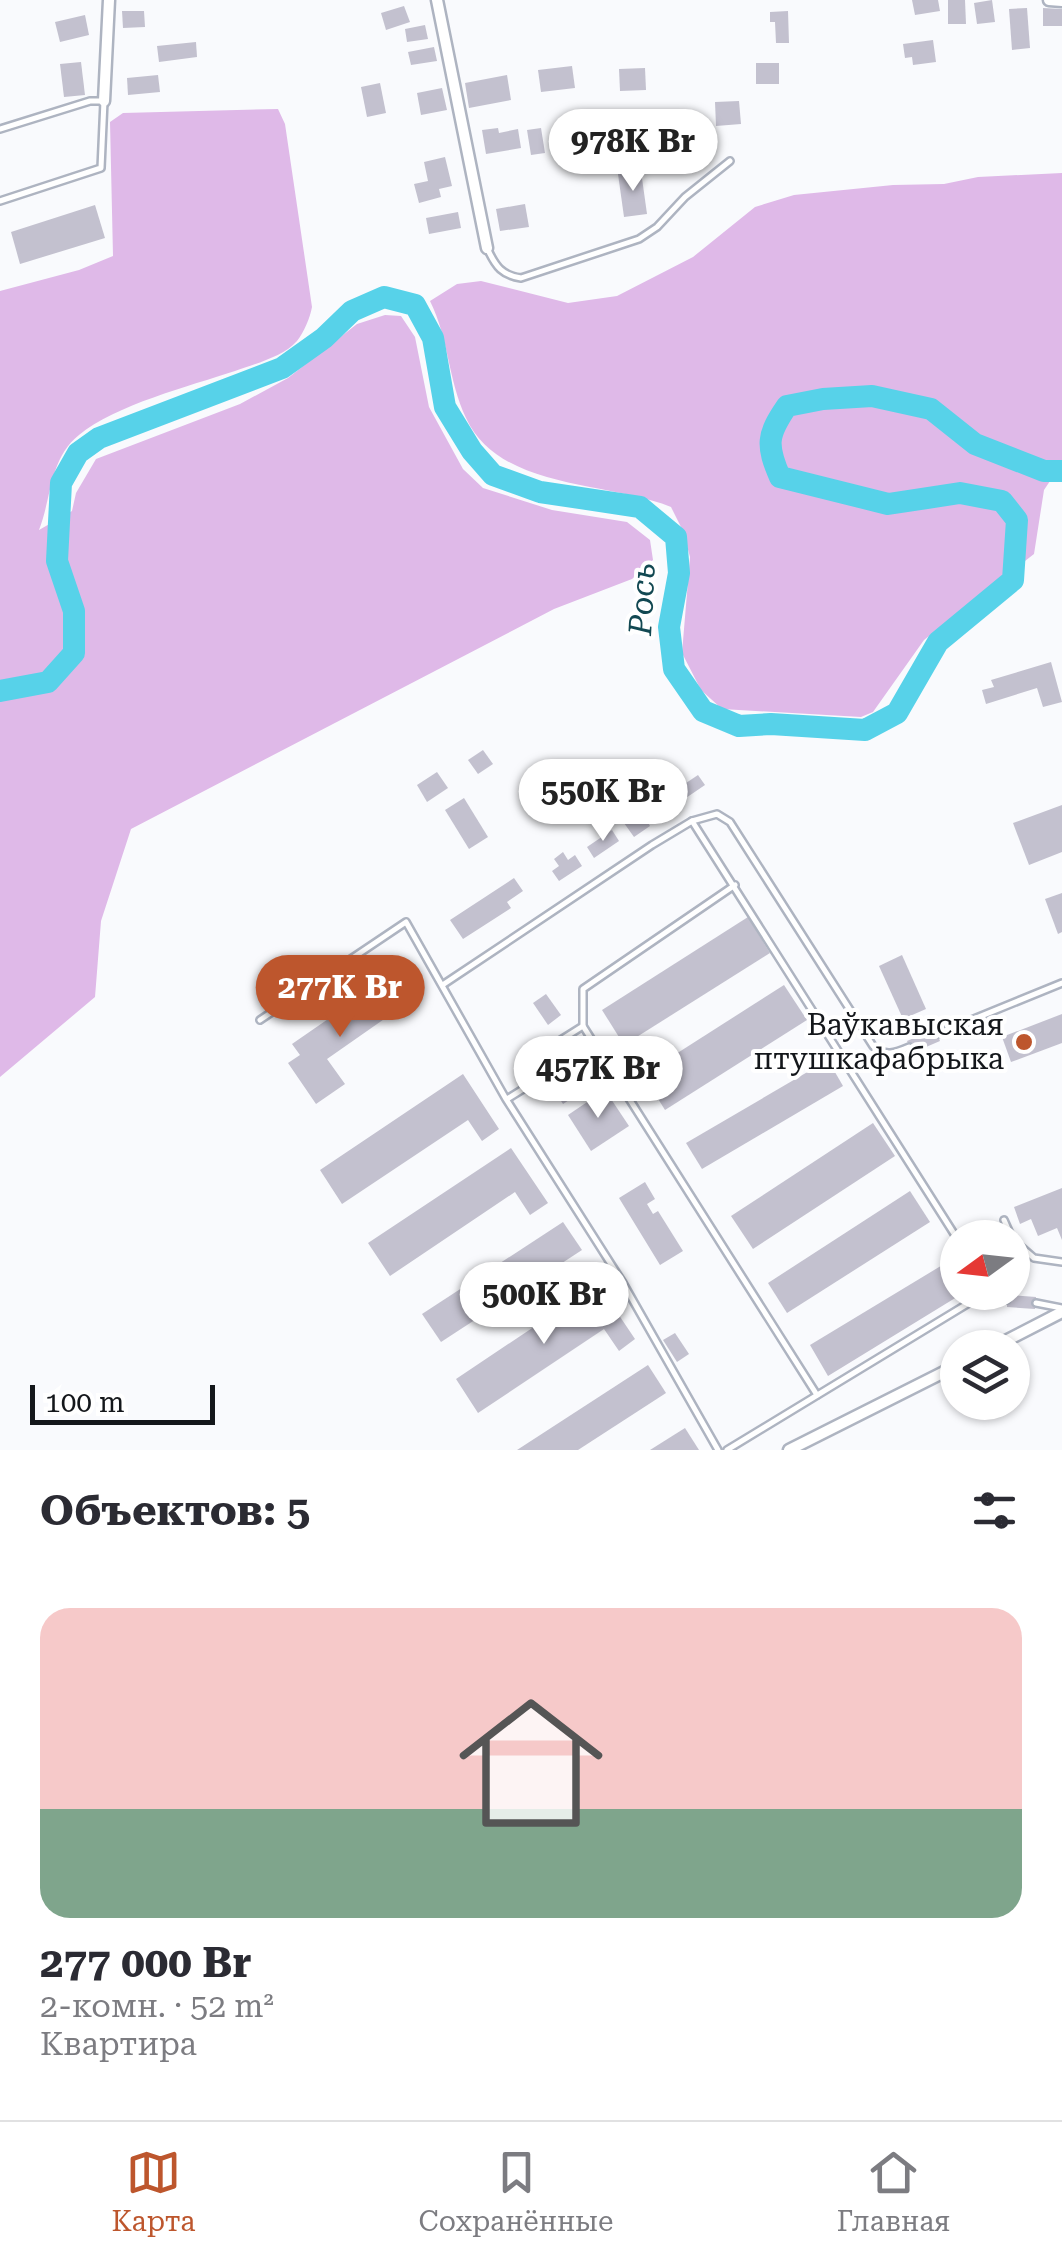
<!DOCTYPE html>
<html lang="ru">
<meta charset="utf-8">
<style>
:root{--surface:#fff;--page:#f2f2f3;--text:#2b2b33;--muted:#7c7c81;--line:#e1e1e2;--accent:#bd562d}
body{margin:0;font-family:"Roboto Serif",serif;background:var(--page);color:var(--text);height:100vh;display:flex;flex-direction:column;font-size:38px;white-space:nowrap}
*{box-sizing:border-box;margin:0}
p{font-size:32px;color:var(--muted)}
.icon{flex:none;width:55px;height:55px;fill:none;stroke:currentColor;stroke-width:2;stroke-linecap:round;stroke-linejoin:round}
.map{position:relative;height:1450px;overflow:hidden}
.side{display:flex;flex-direction:column;background:var(--surface);flex:1}
.side>*{flex:none}
.needle{width:65px;rotate:255deg}
.controls{position:absolute;left:940px;top:1220px;display:grid;gap:20px}
.controls a{display:grid;place-items:center;width:90px;height:90px;border-radius:50%;background:var(--surface);box-shadow:0 2px 8px #0004;font-size:50px}
.scale{position:absolute;left:30px;bottom:25px;width:185px;box-sizing:border-box;padding-left:10px;border:5px solid #14171b;border-top:0;font-size:28px;line-height:35px;white-space:nowrap;color:#14171b;-webkit-text-stroke:8px #fff;paint-order:stroke}
.price{position:absolute;translate:-50% -85px;padding:0 22px;border-radius:35px;background:#fff;color:#222;font-size:32px;line-height:65px;filter:drop-shadow(0 2px 5px #0008)}
.price::after{content:'';position:absolute;left:50%;top:60px;width:30px;height:22px;margin-left:-15px;background:inherit;clip-path:polygon(0 0,100% 0,50% 100%)}
.price.on{background:var(--accent);color:#fff}
ul{padding:0;list-style:none}
li{display:grid;align-content:center;gap:20px;height:530px;padding:0 40px}
li span{display:grid;place-items:center;height:310px;border-radius:30px;color:#555}
li>.icon{margin-inline-start:auto}
span .icon{width:180px;height:180px;fill:#fffc;stroke-width:1}
li b{font-size:42px}
h2{display:flex;justify-content:space-between;align-items:center;height:120px;padding:0 40px;font-size:42px}
.menu{display:flex;justify-content:space-around;align-items:center;height:140px;border-top:2px solid var(--line);background:var(--surface);font-size:28px;color:var(--muted)}
.menu a{display:grid;justify-items:center;gap:5px}
.menu .on{color:var(--accent)}
.map>svg:first-child{display:block}
.green{fill:#dfb9e8}
.lines{fill:none;stroke-linecap:round;stroke-linejoin:round}
.river{stroke:#57d2e9;stroke-width:22}
.building{fill:#c3c1cf}
.service-casing{stroke:#aeb4c1;stroke-width:10}
.minor-casing{stroke:#aeb4c1;stroke-width:15}
.service{stroke:#fff;stroke-width:5}
.minor{stroke:#fff;stroke-width:10}
.poi-dot{fill:#bd562d;stroke:#fff;stroke-width:4}
.labels{text-anchor:middle;stroke-width:8;stroke-linejoin:round;paint-order:stroke}
.poi-label{font-size:30px;fill:#14171b;stroke:#fff;text-anchor:end}
.water-label{font-size:32px;font-style:italic;fill:#124852;stroke:#fff}
</style>
<div class="map">
<svg width="1062" height="1450" viewBox="0 0 1062 1450">
<rect width="100%" height="100%" fill="#f9fafd"/>
<!-- green -->
<g class="green">
<path d="M278,109l7,15 27,183c-2,11 -8,25 -15,34 -14,16 -43,23 -62,30 -45,15 -120,34 -156,64 -30,24 -27,62 -40,95l33,-19 4,-18 20,-34 144,-55 48,-26 69,-54 28,-9 16,1 14,21 14,70 34,62 20,19 69,22 75,12 23,18 3,20 -21,19 -78,30 -423,220 -30,92 -6,76 -95,80v-786l79,-21 34,-14 -3,-134 13,-9z"/>
<path d="M1062,173v290l-18,27 -10,64 -110,86 -51,72 -12,5 -139,-8 -21,-19 -19,-37 8,-96 -7,-26 -12,-24c-64,-26 -172,-17 -205,-89 -18,-38 -17,-79 -36,-117l27,-17 24,-3 87,22 49,-7 76,-39 62,-50 39,-12 99,-10 51,-1 34,-7z"/>
</g>
<g class="lines">
<!-- river -->
<path class="river" d="M0,691l48,-9 26,-29v-42l-17,-50 4,-78 17,-30 21,-15 183,-70 42,-30 28,-27 32,-14 31,8 18,33 12,69 27,44 21,24 47,17 100,15 36,30 3,36 -10,54 5,42 29,42 36,15 32,-2 94,6 32,-17 41,-71 75,-62 4,-60 -15,-19 -42,-8 -72,11 -108,-27c-14,-32 -13,-42 7,-71l36,-7 49,-3 59,13 44,35 69,27h18"/>
</g>
<!-- building -->
<g class="building">
<polygon points="912,0 938,0 940,11 915,15"/>
<polygon points="948,0 965,0 966,24 948,24"/>
<polygon points="992,0 995,22 977,24 974,3"/>
<polygon points="404,6 410,22 386,30 381,13"/>
<polygon points="1027,8 1030,48 1012,50 1009,9"/>
<polygon points="1043,8 1062,9 1062,26 1043,26"/>
<polygon points="122,11 144,11 145,27 123,28"/>
<polygon points="788,11 789,43 776,43 775,22 770,22 770,12"/>
<polygon points="85,15 89,35 60,42 55,22"/>
<polygon points="425,25 428,39 407,42 405,29"/>
<polygon points="933,40 936,62 913,65 912,57 905,58 903,44"/>
<polygon points="196,42 197,57 159,62 157,46"/>
<polygon points="434,47 437,61 411,65 408,52"/>
<polygon points="81,62 85,95 64,97 60,64"/>
<rect x="756" y="63" width="23" height="21"/>
<polygon points="572,66 575,88 541,92 538,70"/>
<polygon points="645,68 646,90 620,91 619,69"/>
<polygon points="158,75 160,92 128,95 127,78"/>
<polygon points="507,75 511,100 469,108 465,83"/>
<polygon points="380,83 386,113 367,117 361,87"/>
<polygon points="442,88 447,110 421,115 417,93"/>
<polygon points="739,101 741,124 716,126 715,102"/>
<polygon points="617,121 619,142 597,144 595,123"/>
<polygon points="498,128 499,133 518,129 521,148 486,154 482,130"/>
<polygon points="541,128 545,153 531,155 527,130"/>
<polygon points="692,140 695,166 680,168 677,142"/>
<polygon points="585,144 587,161 569,164 567,147"/>
<polygon points="445,157 452,186 439,189 441,197 419,203 414,184 428,181 424,162"/>
<polygon points="641,171 647,214 624,217 618,174"/>
<polygon points="525,204 529,227 500,231 496,209"/>
<polygon points="95,205 105,238 20,264 11,232"/>
<polygon points="458,212 461,228 429,234 426,218"/>
<polygon points="1051,662 1062,702 1043,707 1037,688 986,704 982,690 994,687 991,680"/>
<polygon points="483,750 493,764 478,774 468,760"/>
<polygon points="437,772 448,788 427,802 417,785"/>
<polygon points="698,775 705,785 680,802 674,791"/>
<polygon points="464,798 488,837 469,849 445,810"/>
<polygon points="650,804 656,812 646,819 650,826 634,837 624,823"/>
<polygon points="1062,805 1062,852 1029,865 1013,823"/>
<polygon points="612,830 619,841 594,858 587,847"/>
<polygon points="563,852 568,860 575,855 582,866 559,881 552,871 559,866 554,859"/>
<polygon points="514,878 523,891 507,902 511,908 463,939 450,920"/>
<polygon points="1062,893 1062,932 1058,934 1045,899"/>
<polygon points="748,917 770,953 624,1045 602,1010"/>
<polygon points="902,955 926,1009 903,1019 879,966"/>
<polygon points="396,981 410,1001 327,1059 345,1084 316,1104 288,1063 300,1055 292,1044 360,997 364,1003"/>
<polygon points="784,985 807,1020 665,1110 643,1075"/>
<polygon points="546,994 561,1015 548,1025 533,1003"/>
<polygon points="1062,1014 1062,1043 1011,1062 1002,1037"/>
<polygon points="935,1029 940,1041 912,1053 907,1041"/>
<polygon points="580,1050 595,1074 585,1080 589,1087 563,1104 552,1087 566,1077 558,1064"/>
<polygon points="828,1060 843,1086 702,1169 686,1143"/>
<polygon points="463,1074 499,1129 482,1141 468,1120 342,1204 320,1170"/>
<polygon points="605,1090 629,1126 591,1151 568,1115"/>
<polygon points="873,1123 895,1156 753,1249 731,1216"/>
<polygon points="511,1148 548,1203 530,1215 515,1192 390,1276 368,1243"/>
<polygon points="645,1182 655,1199 647,1204 653,1214 658,1211 683,1251 660,1265 619,1198"/>
<polygon points="1062,1188 1062,1240 1057,1228 1038,1236 1031,1219 1020,1224 1014,1207"/>
<polygon points="910,1191 930,1222 787,1313 768,1283"/>
<polygon points="563,1222 582,1250 441,1342 422,1314"/>
<polygon points="954,1258 958,1264 958,1292 965,1292 828,1376 810,1345"/>
<polygon points="598,1284 635,1339 619,1351 604,1329 478,1413 456,1379"/>
<polygon points="1007,1295 1036,1297 1035,1309 1007,1307"/>
<polygon points="675,1333 689,1354 677,1362 663,1340"/>
<polygon points="648,1365 666,1393 578,1450 517,1450"/>
<polygon points="685,1428 699,1450 650,1450"/>
</g>
<g class="lines">
<defs>
<g id="service">
<polyline points="0,129 90,101 104,101 101,168 0,201"/>
<path d="M488,250c8,17 14,25 33,28l118,-39 18,-12 28,-30 45,-36"/>
<polyline points="692,821 958,1240"/>
<path d="M444,984l208,-139 40,-24 25,-7 13,8 143,224c12,11 22,7 36,1"/>
<polyline points="260,1020 406,922 506,1099 623,1283 718,1450"/>
<polyline points="583,1026 583,989 735,885"/>
<polyline points="937,1034 1062,983"/>
<polyline points="507,1099 528,1086 521,1065 583,1026 817,1395"/>
<polyline points="1004,1220 1012,1238"/>
<polyline points="1012,1239 1034,1258 1062,1262"/>
<polyline points="991,1292 997,1299 1007,1300"/>
<polyline points="1036,1303 1062,1308"/>
<polyline points="727,1450 987,1292"/>
</g>
<g id="minor">
<polyline points="437,0 487,248"/>
<polyline points="1049,0 1062,1"/>
<polyline points="104,101 109,0"/>
<polyline points="992,1348 1062,1312"/>
<polyline points="789,1450 958,1365"/>
</g>
</defs>
<!-- service casing -->
<use href="#service" class="service-casing"/>
<!-- minor casing -->
<use href="#minor" class="minor-casing"/>
<!-- service -->
<use href="#service" class="service"/>
<!-- minor -->
<use href="#minor" class="minor"/>
</g>
<!-- markers -->
<circle class="poi-dot" cx="1024" cy="1042" r="10"/>
<g class="labels">
<!-- poi labels -->
<g class="poi-label">
<text x="1004" y="1035">Ваўкавыская<tspan x="1004" dy="34">птушкафабрыка</tspan></text>
</g>
<!-- water labels -->
<g class="water-label">
<text transform="translate(642 599) rotate(-87)" y="11">Рось</text>
</g>
</g>
</svg>
<div class="controls">
<a><svg class="needle" viewBox="-14 -14 28 28"><path d="M0-13l5 13h-10z" fill="#e53935"/><path d="M0 13l5-13h-10z" fill="#7c7c81"/></svg></a>
<a><svg class="icon" aria-label="layers" viewBox="0 0 24 24"><path d="M12 4l9 5-9 5-9-5zM3 14l9 5 9-5"/></svg></a>
</div>
<div class="scale">100 m</div>
<b class="price" style="left:633px;top:194px">978K Br</b>
<b class="price" style="left:603px;top:844px">550K Br</b>
<b class="price on" style="left:340px;top:1040px">277K Br</b>
<b class="price" style="left:598px;top:1121px">457K Br</b>
<b class="price" style="left:544px;top:1347px">500K Br</b>
</div>
<section class="side">
<h2>Объектов: 5<svg class="icon" aria-label="filters" viewBox="0 0 24 24"><path d="M4 7h16M4 17h16"/><circle cx="9" cy="7" r="2"/><circle cx="15" cy="17" r="2"/></svg></h2>
<ul>
<li><span style="background:linear-gradient(#f6c9c9 65%,#7fa58c 0)"><svg class="icon" aria-label="home" viewBox="0 0 24 24"><path d="M3 11l9-7 9 7M6 9v11h12V9"/></svg></span><div><b>277 000 Br</b><p>2-комн. · 52 m²</p><p>Квартира</p></div></li>
</ul>
</section>
<nav class="menu">
<a class="on"><svg class="icon" aria-label="map" viewBox="0 0 24 24"><path d="M3 6l6-2 6 2 6-2v14l-6 2-6-2-6 2zM9 4v14M15 6v14"/></svg>Карта</a>
<a><svg class="icon" aria-label="saved" viewBox="0 0 24 24"><path d="M7 4h10v16l-5-4-5 4z"/></svg>Сохранённые</a>
<a><svg class="icon" aria-label="home" viewBox="0 0 24 24"><path d="M3 11l9-7 9 7M6 9v11h12V9"/></svg>Главная</a>
</nav>
